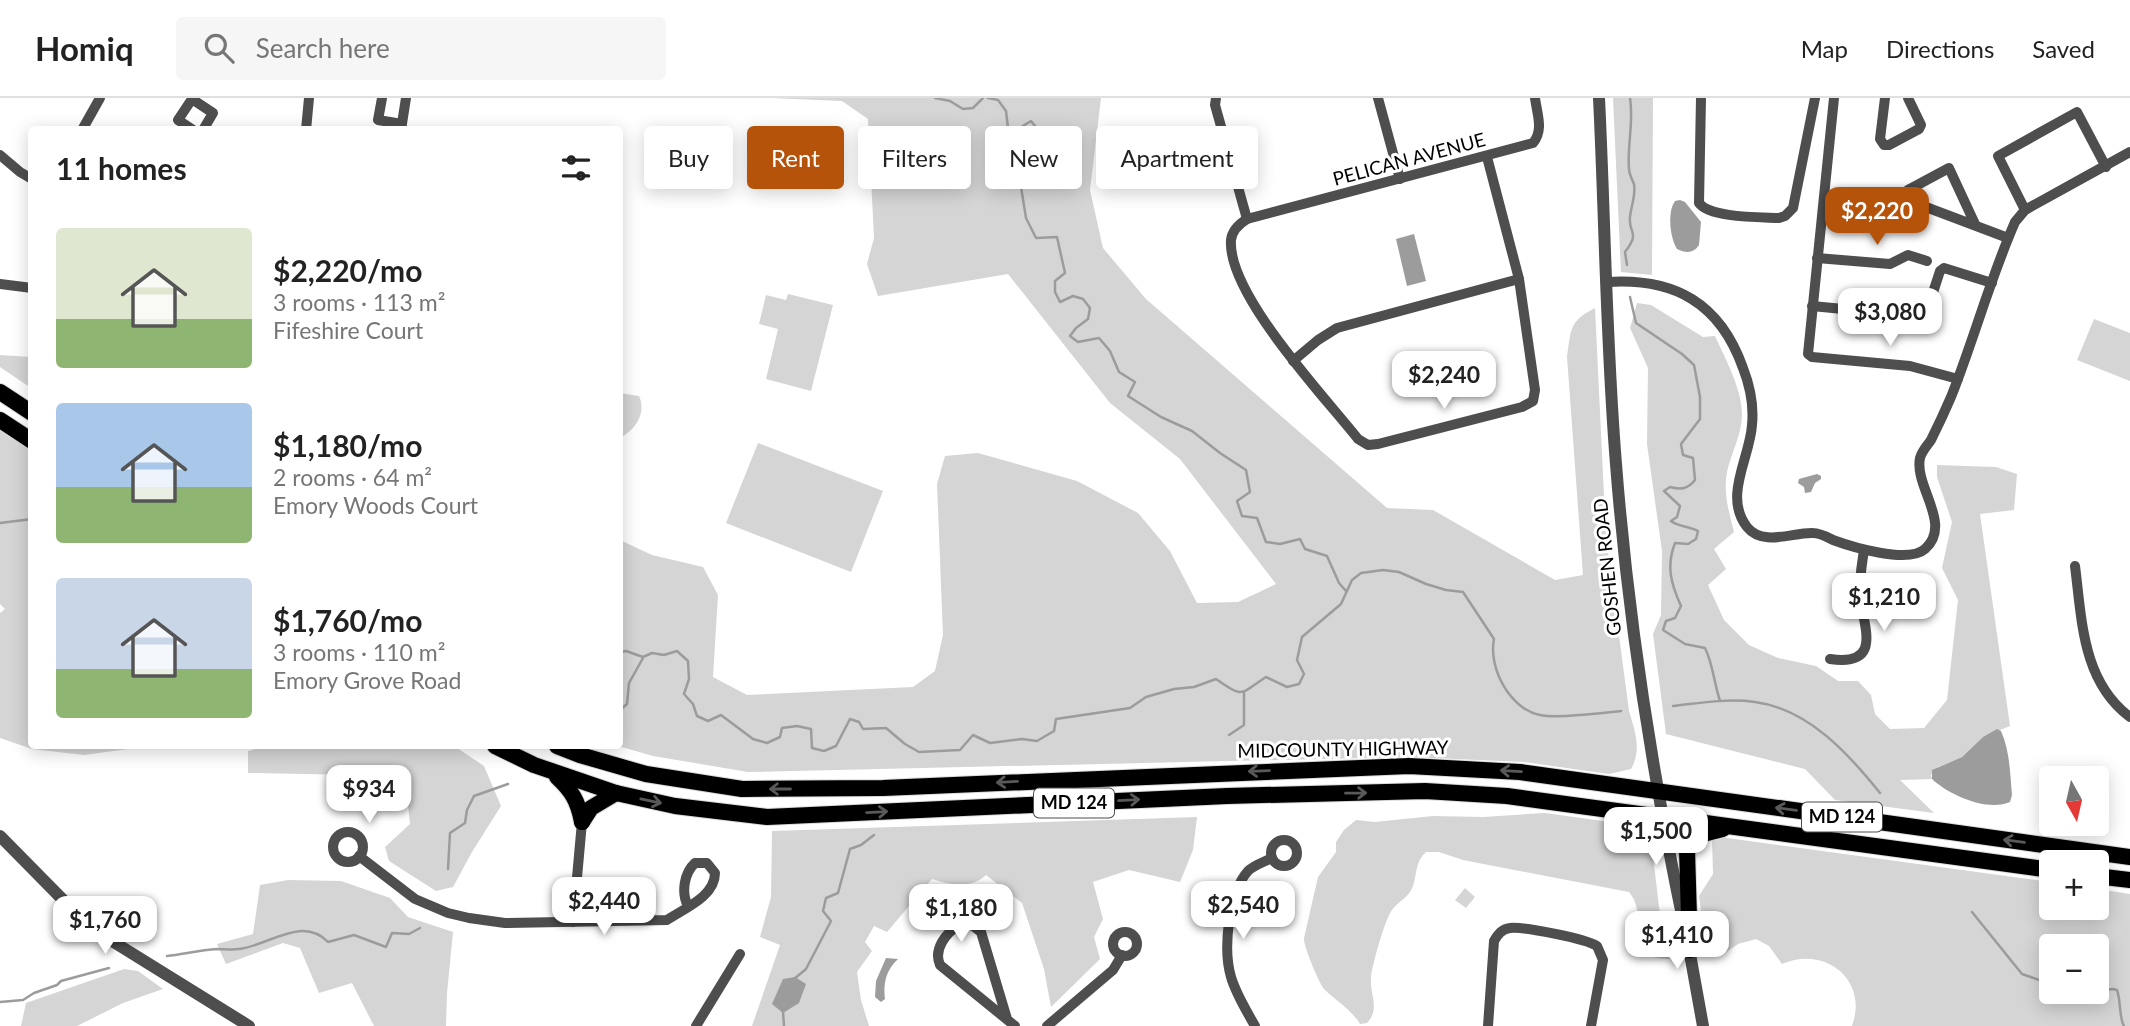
<!DOCTYPE html>
<meta charset="utf-8">
<style>
:root{--surface:#fff;--page:#f6f6f6;--text:#222;--muted:#767676;--line:#e0e0e0;--accent:#b45309}
body{margin:0;font-family:Lato,sans-serif;background:var(--page);color:var(--text);height:100vh;display:flex;flex-direction:column;font-size:26px;white-space:nowrap}
*{box-sizing:border-box;margin:0}
p{font-size:23px;color:var(--muted)}
.icon{flex:none;width:38px;height:38px;fill:none;stroke:currentColor;stroke-width:2;stroke-linecap:round;stroke-linejoin:round}
.map{position:relative;flex:1;overflow:hidden}
.sheet{position:absolute;left:28px;top:28px;width:595px;height:623px;display:flex;flex-direction:column;background:var(--surface);border-radius:7px;box-shadow:0 4px 18px #0003}
.sheet>*{flex:none}
.top-card{position:absolute;left:644px;top:28px;width:665px;height:63px;display:flex;gap:14px}
.needle{width:46px;rotate:172deg}
.buttons{position:absolute;left:2039px;top:668px;display:grid;gap:14px}
.buttons a{display:grid;place-items:center;width:70px;height:70px;border-radius:7px;background:var(--surface);box-shadow:0 4px 18px #0003;font-size:35px}
.price{position:absolute;translate:-50% -60px;padding:0 16px;border-radius:14px;background:#fff;color:#222;font-size:23px;line-height:46px;filter:drop-shadow(0 2px 4px #0008)}
.price::after{content:'';position:absolute;left:50%;top:42px;width:21px;height:16px;margin-left:-10px;background:inherit;clip-path:polygon(0 0,100% 0,50% 100%)}
.price.current{background:var(--accent);color:#fff}
ul{padding:0;list-style:none}
li{display:flex;align-items:center;gap:21px;height:175px;padding:0 28px}
li span{display:grid;place-items:center;flex:none;width:196px;height:140px;border-radius:7px;color:#555}
li>.icon{margin-inline-start:auto}
span .icon{width:84px;height:84px;fill:#fffc;stroke-width:1}
li b{font-size:30px}
h2{display:flex;justify-content:space-between;align-items:center;height:84px;padding:0 28px;font-size:30px}
.tag{padding:0 24px;border-radius:7px;background:var(--surface);box-shadow:0 4px 18px #0003;font-size:24px;line-height:63px}
.tag.current{background:var(--accent);color:#fff}
header{display:flex;align-items:center;gap:42px;box-sizing:border-box;height:98px;padding:0 35px;background:var(--surface);border-bottom:2px solid var(--line)}
header strong{font-size:33px}
nav{display:flex;gap:38px;margin-inline-start:auto;font-size:24px}
.search{width:490px;height:63px;background:var(--page);display:flex;align-items:center;gap:18px;box-sizing:border-box;padding:0 24px;border-radius:7px;color:var(--muted);font-size:26px}
.map>svg:first-child{display:block}
.green{fill:#d5d5d5;fill-rule:evenodd}
.water{fill:#9c9c9c}
.lines{fill:none;stroke-linecap:round;stroke-linejoin:round}
.stream{stroke:#9c9c9c;stroke-width:2.5}
.primary-casing{stroke:#dbdbdb;stroke-width:18}
.minor{stroke:#4e4e4e;stroke-width:10}
.tertiary{stroke:#4e4e4e;stroke-width:12}
.primary{stroke:#000;stroke-width:16}
.oneway{stroke:#595959}
.labels{text-anchor:middle;stroke-width:6;stroke-linejoin:round;paint-order:stroke}
.shield{fill:#fff;stroke:#4c4c4c;stroke-width:2}
.shield-label{font-size:18px;font-weight:bold;fill:#000}
.street-label{font-size:19px;fill:#000;stroke:#fff}
</style>
<header>
<strong>Homiq</strong>
<div class="search"><svg class="icon" aria-label="search" viewBox="0 0 24 24"><circle cx="10" cy="10" r="6"/><path d="M15 15l6 6"/></svg>Search here</div>
<nav><a>Map</a><a>Directions</a><a>Saved</a></nav>
</header>
<div class="map">
<svg width="2130" height="928" viewBox="0 0 2130 928">
<rect width="100%" height="100%" fill="#fff"/>
<!-- green -->
<g class="green">
<path d="M771,0h330l-11,92 13,58 43,51 241,209 46,2 122,70 28,-5 -16,-218c4,-27 2,-36 28,-49l11,229 23,174c6,20 13,39 2,58l-22,5 -85,-12 -115,-5 -661,15 -95,-16 -35,-10 2,-206 32,15 51,12 15,28 -5,82 34,18 166,-8 22,-16 8,-36 -6,-151 8,-28 33,-3 99,28 61,32 32,38 27,52 41,-1 38,-18 -96,-125 -70,-56 -102,-129 -130,22 -11,-32 7,-26 -6,-119 -26,-18z"/>
<polygon points="1613,0 1653,0 1652,177 1621,174"/>
<polygon points="788,196 833,207 811,293 766,281 778,231 759,226 766,197 786,202"/>
<path d="M1637,205l14,2 52,32 12,-1c10,22 27,53 27,78 0,21 -11,39 -15,58 -4,21 2,40 7,60l-20,17 12,20 -18,16 16,35 25,25 29,13 38,8 22,15h20l13,14 4,19 15,15 34,-1 23,-28 11,-100 -16,-32 10,-46 -15,-45v-12l59,2 21,7 -3,36 -34,4 30,212 -27,11 -21,20 -24,10 -7,8 1,4 -32,1 34,33 -99,-13 -30,-31 -139,-35 -13,-100 8,-19 1,-64 -15,-107 1,-76 -18,-40z"/>
<polygon points="2094,221 2130,235 2130,283 2077,262"/>
<polygon points="0,257 31,259 31,290 0,269"/>
<path d="M620,295l19,3c8,17 -4,34 -19,42z"/>
<polygon points="0,322 31,343 32,648 129,648 128,651 84,657 32,651 0,640 0,515 5,511 0,506"/>
<polygon points="758,345 883,393 851,474 726,425"/>
<polygon points="265,648 454,648 484,668 501,708 472,754 453,789 436,793 389,763 385,749 410,726 405,678 248,675 248,653"/>
<path d="M1545,715l80,11 8,2 12,9 7,12 7,60 10,52c-55,-2 -16,-38 -40,-67l-166,-32 -24,-8h-13c-11,10 -9,22 -13,34 -4,12 -15,15 -21,24 -7,9 -20,56 -21,67 -2,17 10,31 -4,46l-7,1c-9,-15 -24,-23 -36,-35 -5,-6 -21,-44 -20,-51l14,-61 18,-25v-10l8,-12 12,-10 19,2 58,-6 50,1z"/>
<path d="M1197,719l-4,33 -13,32 -51,-12 -36,12 10,37 -9,18 6,22 -49,48 -7,-38 -22,-66 -36,-28c-15,14 -35,10 -54,4l-45,53 -13,-6 -9,16 7,9 -15,21 4,28 8,26h-117l28,-81 -20,-8 11,-40 1,-66z"/>
<path d="M1720,739l331,45v26h45l1,-19 33,5v132h-278c17,-46 -27,-81 -70,-62l-13,-18 -13,-7 -18,5 -13,9 -9,-2 -11,-10 -6,-45 14,-22 -1,-36zM2051,849h45v45h-45z"/>
<polygon points="288,782 341,783 390,800 408,819 453,834 447,895 446,928 374,928 352,885 319,895 300,850 283,845 226,866 217,846 253,836 260,787"/>
<polygon points="1465,790 1475,799 1466,810 1455,802"/>
<polygon points="124,871 138,873 163,891 123,905 77,928 21,928 26,905"/>
</g>
<!-- water -->
<g class="water">
<path d="M1680,102l5,2 16,20 -2,23c-6,9 -13,8 -22,4 -7,-11 -10,-37 -2,-48z"/>
<polygon points="1414,136 1426,183 1407,188 1396,141"/>
<polygon points="1817,376 1821,378 1821,381 1815,385 1811,394 1805,395 1804,389 1798,385 1799,381"/>
<path d="M1997,631l4,2c9,20 9,43 11,64l-2,7c-23,10 -61,-7 -78,-23v-9l30,-13 21,-20z"/>
<path d="M886,860l12,1c-12,11 -15,24 -13,40l-4,3 -6,-5 1,-16z"/>
<polygon points="795,879 806,886 799,905 783,915 772,906 783,881"/>
</g>
<g class="lines">
<!-- stream -->
<g class="stream">
<polyline points="935,0 950,3 963,11 973,10 983,0"/>
<polyline points="988,0 998,2 1006,13 1008,30 1018,31 1031,23 1039,33 1046,52 1028,67 1014,70 1014,79 1021,89 1026,120 1036,140 1057,139 1065,175 1055,183 1055,194 1060,204 1073,198 1083,201 1090,210 1088,221 1076,230 1070,238 1078,244 1099,240 1110,253 1119,274 1135,284 1128,298 1161,319 1192,333 1220,355 1246,372 1250,394 1237,403 1242,418 1257,420 1266,444 1280,446 1300,441 1305,451 1327,458 1339,485 1346,493"/>
<path d="M1627,167l-2,-13c16,-21 3,-18 5,-35 1,-11 6,-21 4,-33 -2,-5 -5,-10 -5,-15 -2,-24 5,-47 1,-71"/>
<path d="M1630,199l6,26 46,31 12,11 6,32v22l-19,25 2,11 10,3 2,22c-7,9 -14,10 -25,7l-6,4 16,15 -3,11 -6,4c8,6 18,5 27,10l-2,8 -8,5 -13,-1c-9,23 -4,41 6,63l-6,12 -9,3 -3,9 22,14 20,4c8,16 9,35 15,53"/>
<polyline points="0,425 32,421"/>
<path d="M620,554l6,-1 17,6 9,-4 12,2 13,-4 11,10 1,18 -5,15 9,10 4,12 11,5 13,-6 32,24 14,4 13,-6 2,-9 15,-2 14,3 1,19 12,3 12,-5 14,-27 9,3 4,7 23,-1 19,16 14,8 41,-2 13,-15 17,8 32,-4 15,2 17,-10 2,-12 74,-11 16,-11 28,-8 20,-2 22,-8c28,20 24,15 50,-2l21,10 12,-3 5,-10 -7,-14 5,-23 39,-33 11,-24 9,-7 22,-3 16,2 27,12 20,6 17,2 31,47c-6,29 16,70 46,76 18,4 62,-2 81,-4"/>
<path d="M1673,608c27,-3 55,-8 82,-4 53,7 93,51 125,91"/>
<polyline points="620,612 627,606 629,585 643,560"/>
<polyline points="1229,637 1244,627 1244,594"/>
<polyline points="448,771 450,735 465,725 467,712 474,698 508,686"/>
<polyline points="1972,814 2022,876 2051,886"/>
<path d="M167,858c17,-2 33,-6 50,-7 7,0 15,1 22,0 29,-3 63,-34 89,-7l26,-7 32,12 6,-14 17,1 11,-6"/>
<polyline points="794,881 806,871 831,823 823,813 826,800 838,795 850,751 861,747 874,737"/>
<path d="M2096,893l17,-2 4,1c4,11 2,28 7,36"/>
<polyline points="0,904 23,902 34,895 57,887 61,883 109,870"/>
<polyline points="783,914 784,928"/>
</g>
<defs>
<g id="primary">
<polyline points="0,294 32,315"/>
<polyline points="0,322 32,343"/>
<polyline points="495,648 534,667 616,695 675,708 767,719 1227,698 1425,693 1507,698 2051,772"/>
<polyline points="557,648 580,657 646,676 742,691 883,690 1409,668 1520,674 2130,759"/>
<path d="M557,679c15,14 21,24 25,45"/>
<polyline points="582,724 591,710 616,695"/>
<polyline points="2096,778 2130,782"/>
<polyline points="1690,852 1687,752 1699,737 1723,731"/>
</g>
</defs>
<!-- primary casing -->
<use href="#primary" class="primary-casing"/>
<!-- minor -->
<g class="minor">
<polyline points="382,0 378,22 402,26"/>
<polyline points="1216,0 1215,7 1247,121"/>
<polyline points="1378,0 1400,81"/>
<path d="M1701,0l-2,105c11,15 61,14 80,15l6,-2 8,-8 22,-110"/>
<polyline points="1834,0 1808,256 1812,259 1910,268 1958,281"/>
<polyline points="1885,0 1880,41 1884,47 1889,47 1919,31 1921,27 1908,0"/>
<polyline points="82,32 100,0"/>
<polyline points="193,32 178,22 192,1 213,15 203,32"/>
<polyline points="306,32 309,0"/>
<polyline points="401,32 406,0"/>
<polyline points="0,57 20,74 32,81"/>
<path d="M1487,59l32,122 16,111 -2,11 -11,6 -144,37 -10,1 -10,-6c-33,-42 -131,-145 -127,-199 1,-9 8,-16 16,-21l286,-76c11,-13 4,-29 2,-45"/>
<polyline points="2025,112 1998,58 2077,14 2106,69"/>
<polyline points="1975,126 1949,70 1908,92 1907,96 1910,103 2008,140"/>
<polyline points="1817,160 1890,166 1908,157 1927,163"/>
<path d="M1608,184c67,-4 112,21 135,86 7,18 11,37 9,57 -2,33 -29,71 -5,102 16,20 46,5 66,6 7,0 14,4 20,7 19,7 75,24 92,9 28,-25 -11,-62 -5,-91 2,-7 7,-12 11,-18 7,-14 14,-29 20,-43 23,-58 39,-118 64,-175l10,-12 105,-58"/>
<polyline points="0,186 32,190"/>
<polyline points="1812,208 1925,219 1940,173 1944,170 1992,185"/>
<polyline points="1293,263 1318,242 1337,230 1519,181"/>
<path d="M2075,468c7,54 7,115 55,151"/>
<path d="M1830,561c55,8 32,-35 30,-65 -1,-15 2,-30 4,-44"/>
<circle cx="348" cy="749" r="15"/>
<circle cx="1284" cy="755" r="13"/>
<path d="M359,758l56,43 33,14 21,5 36,5 162,-3c16,-11 48,-23 48,-47l-8,-10h-12c-11,10 -14,30 -7,43"/>
<polyline points="573,824 582,724"/>
<circle cx="1125" cy="846" r="12"/>
<path d="M1007,921l-26,-87 -10,-8h-11c-14,9 -27,25 -20,41l75,61"/>
<polyline points="696,928 740,856"/>
<polyline points="1047,928 1113,872 1122,857"/>
<path d="M1255,928c-9,-16 -19,-32 -24,-49 -8,-27 -3,-84 17,-106 6,-6 16,-9 24,-13"/>
<path d="M1488,928l6,-85c4,-7 8,-12 16,-13 12,-2 77,11 87,18l6,14 -12,66"/>
</g>
<!-- tertiary -->
<g class="tertiary">
<path d="M1599,0c6,122 7,244 17,366 12,155 36,308 68,461"/>
<polyline points="0,738 73,812 104,838 249,928"/>
<polyline points="1688,845 1703,928"/>
</g>
<!-- primary -->
<use href="#primary" class="primary"/>
</g>
<!-- one-way arrows -->
<defs><path id="oneway-shaft" d="M-6 0H5M1.5-3L5.5 0L1.5 3" fill="none" stroke-width="1.6" stroke-linecap="round" stroke-linejoin="round" transform="scale(1.75)"/></defs>
<g class="oneway">
<use href="#oneway-shaft" transform="translate(1259 673) rotate(178)"/>
<use href="#oneway-shaft" transform="translate(1511 673) rotate(-177)"/>
<use href="#oneway-shaft" transform="translate(1007 684) rotate(177)"/>
<use href="#oneway-shaft" transform="translate(780 691) rotate(180)"/>
<use href="#oneway-shaft" transform="translate(1356 695) rotate(-1)"/>
<use href="#oneway-shaft" transform="translate(1129 702) rotate(-3)"/>
<use href="#oneway-shaft" transform="translate(651 703) rotate(12)"/>
<use href="#oneway-shaft" transform="translate(1786 711) rotate(-172)"/>
<use href="#oneway-shaft" transform="translate(877 714) rotate(-3)"/>
<use href="#oneway-shaft" transform="translate(2014 743) rotate(-172)"/>
</g>
<g class="labels">
<!-- shield labels -->
<g class="shield">
<rect x="1034" y="690.5" width="80" height="29" rx="5"/>
<rect x="1802" y="704.5" width="80" height="29" rx="5"/>
</g>
<g class="shield-label">
<text x="1074" y="711">MD 124</text>
<text x="1842" y="725">MD 124</text>
</g>
<!-- street labels -->
<g class="street-label">
<text transform="translate(1409 61) rotate(-15)" y="7">PELICAN AVENUE</text>
<text transform="translate(1607 469) rotate(-96)" y="7">GOSHEN ROAD</text>
<text transform="translate(1343 651) rotate(-1)" y="7">MIDCOUNTY HIGHWAY</text>
</g>
</g>
</svg>
<div class="buttons">
<a><svg class="needle" viewBox="-14 -14 28 28"><path d="M0-13l5 13h-10z" fill="#e53935"/><path d="M0 13l5-13h-10z" fill="#767676"/></svg></a>
<a>+</a>
<a>−</a>
</div>
<b class="price current" style="left:1877px;top:149px">$2,220</b>
<b class="price" style="left:1890px;top:250px">$3,080</b>
<b class="price" style="left:1444px;top:313px">$2,240</b>
<b class="price" style="left:1884px;top:535px">$1,210</b>
<b class="price" style="left:369px;top:727px">$934</b>
<b class="price" style="left:1656px;top:769px">$1,500</b>
<b class="price" style="left:604px;top:839px">$2,440</b>
<b class="price" style="left:1243px;top:843px">$2,540</b>
<b class="price" style="left:961px;top:846px">$1,180</b>
<b class="price" style="left:105px;top:858px">$1,760</b>
<b class="price" style="left:1677px;top:873px">$1,410</b>
<div class="top-card">
<a class="tag">Buy</a>
<a class="tag current">Rent</a>
<a class="tag">Filters</a>
<a class="tag">New</a>
<a class="tag">Apartment</a>
</div>
<section class="sheet">
<h2>11 homes<svg class="icon" aria-label="filters" viewBox="0 0 24 24"><path d="M4 7h16M4 17h16"/><circle cx="9" cy="7" r="2"/><circle cx="15" cy="17" r="2"/></svg></h2>
<ul>
<li><span style="background:linear-gradient(#dfe7d0 65%,#8fb573 0)"><svg class="icon" aria-label="home" viewBox="0 0 24 24"><path d="M3 11l9-7 9 7M6 9v11h12V9"/></svg></span><div><b>$2,220/mo</b><p>3 rooms · 113 m²</p><p>Fifeshire Court</p></div></li>
<li><span style="background:linear-gradient(#a9c7e8 60%,#8fb573 0)"><svg class="icon" aria-label="home" viewBox="0 0 24 24"><path d="M3 11l9-7 9 7M6 9v11h12V9"/></svg></span><div><b>$1,180/mo</b><p>2 rooms · 64 m²</p><p>Emory Woods Court</p></div></li>
<li><span style="background:linear-gradient(#c9d6e8 65%,#8fb573 0)"><svg class="icon" aria-label="home" viewBox="0 0 24 24"><path d="M3 11l9-7 9 7M6 9v11h12V9"/></svg></span><div><b>$1,760/mo</b><p>3 rooms · 110 m²</p><p>Emory Grove Road</p></div></li>
</ul>
</section>
</div>
